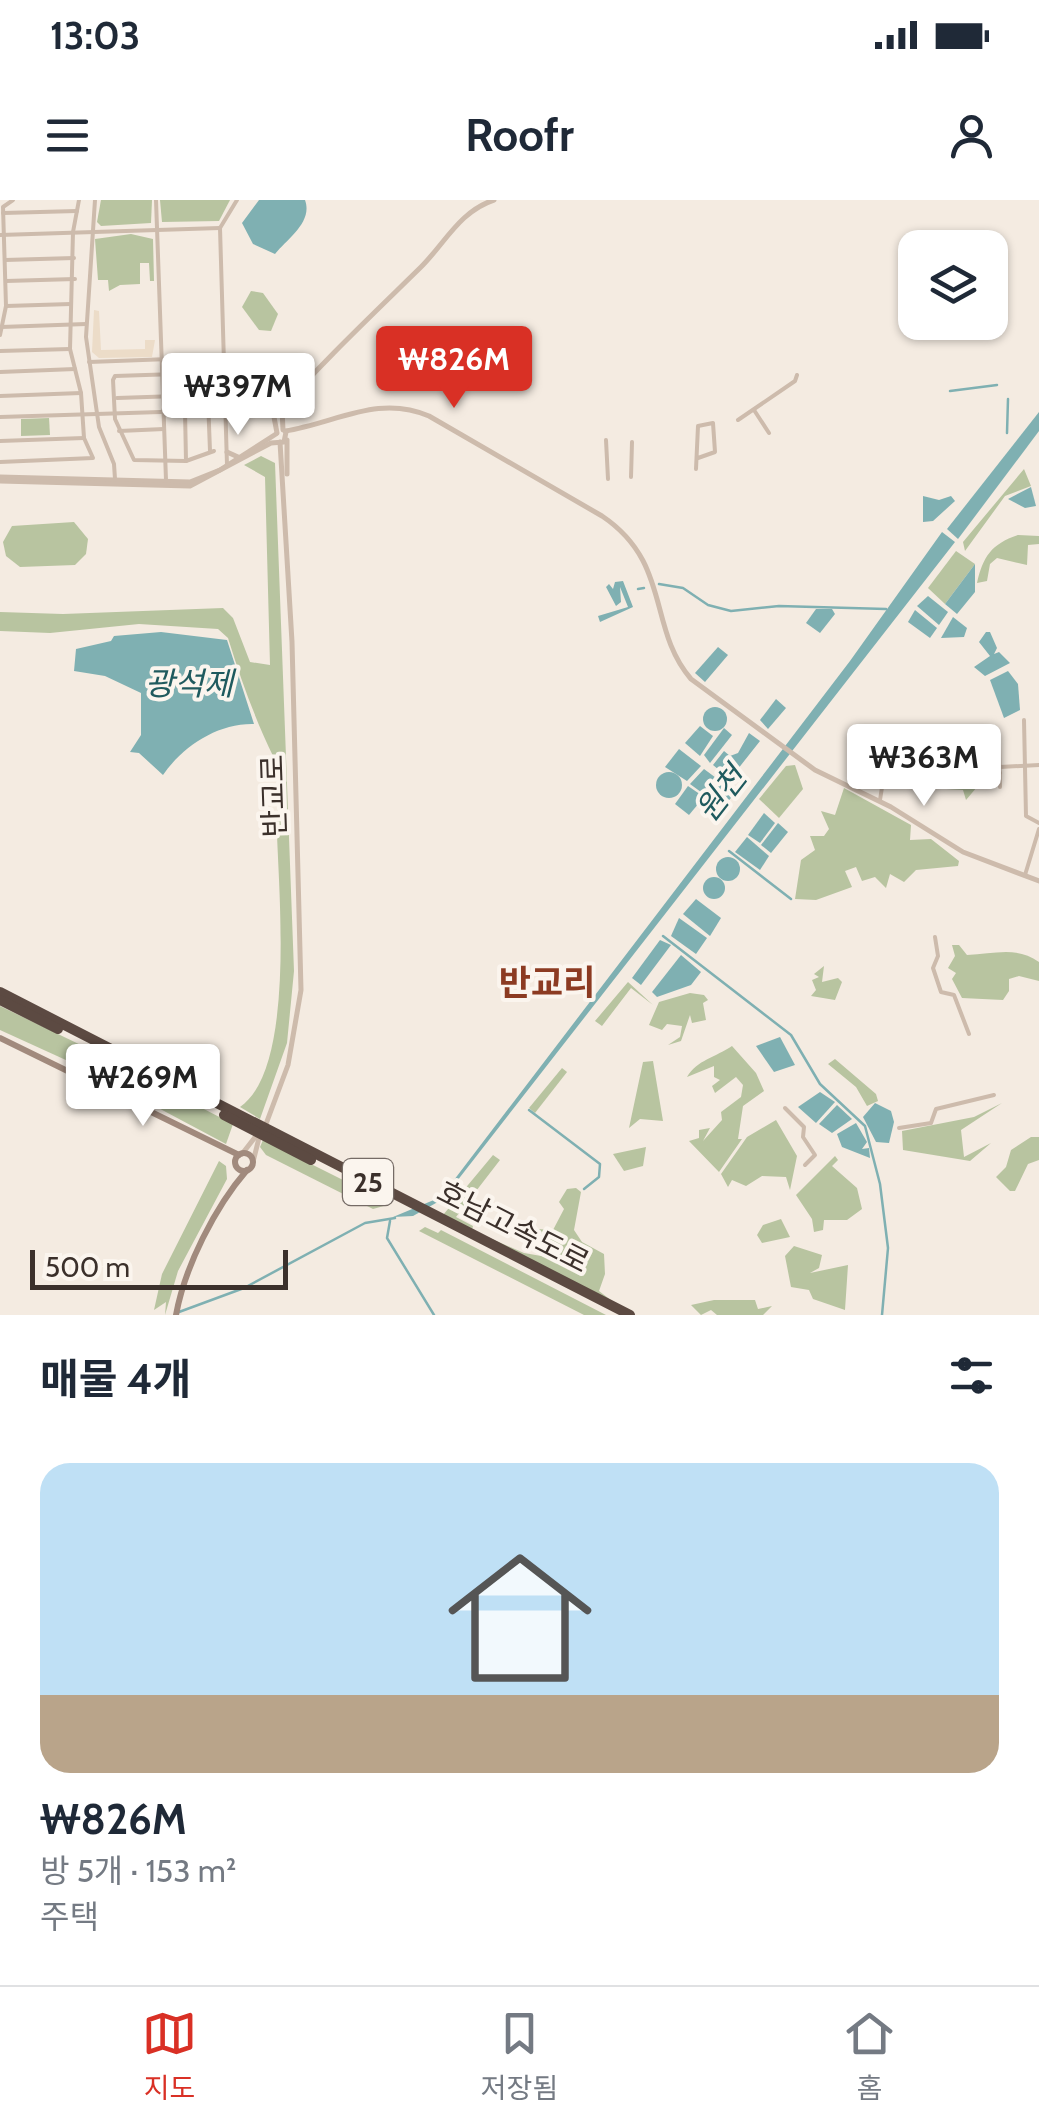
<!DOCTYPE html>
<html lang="ko">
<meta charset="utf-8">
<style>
:root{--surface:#fff;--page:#f6f6f7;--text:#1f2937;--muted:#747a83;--line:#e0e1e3;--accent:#d93025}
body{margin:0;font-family:Cabin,"Noto Sans KR",sans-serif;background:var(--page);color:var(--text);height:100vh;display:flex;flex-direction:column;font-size:38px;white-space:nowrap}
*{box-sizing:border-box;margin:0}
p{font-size:32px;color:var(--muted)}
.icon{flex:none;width:55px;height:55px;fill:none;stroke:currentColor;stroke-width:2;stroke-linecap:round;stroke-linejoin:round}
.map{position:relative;height:1115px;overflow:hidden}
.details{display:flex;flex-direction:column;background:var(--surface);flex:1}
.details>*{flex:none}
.controls{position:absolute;left:898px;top:30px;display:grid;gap:20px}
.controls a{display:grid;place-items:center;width:110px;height:110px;border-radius:20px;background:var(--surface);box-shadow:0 2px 8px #0004;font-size:50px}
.scale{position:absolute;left:30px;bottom:25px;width:258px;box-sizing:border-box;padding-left:10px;border:5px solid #3b302b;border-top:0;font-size:28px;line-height:35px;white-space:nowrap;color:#3b302b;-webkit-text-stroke:8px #fbf5ee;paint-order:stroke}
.price{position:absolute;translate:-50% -85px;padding:0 22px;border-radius:10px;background:#fff;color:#222;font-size:32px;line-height:65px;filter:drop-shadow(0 2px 5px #0008)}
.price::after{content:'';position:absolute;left:50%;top:60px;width:30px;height:22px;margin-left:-15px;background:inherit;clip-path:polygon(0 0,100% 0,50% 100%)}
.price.selected{background:var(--accent);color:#fff}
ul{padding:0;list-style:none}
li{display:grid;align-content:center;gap:20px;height:530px;padding:0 40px}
li span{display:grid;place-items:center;height:310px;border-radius:30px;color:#555}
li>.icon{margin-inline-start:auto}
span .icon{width:180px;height:180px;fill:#fffc;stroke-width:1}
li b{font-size:42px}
h2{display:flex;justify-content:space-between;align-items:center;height:120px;padding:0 40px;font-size:42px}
.status{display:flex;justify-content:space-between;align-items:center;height:70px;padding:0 50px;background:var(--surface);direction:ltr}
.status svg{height:28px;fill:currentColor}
header{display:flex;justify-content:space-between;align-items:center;height:130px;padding:0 40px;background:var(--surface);font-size:45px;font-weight:700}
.menu{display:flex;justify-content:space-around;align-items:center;height:140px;border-top:2px solid var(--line);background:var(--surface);font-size:28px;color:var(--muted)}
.menu a{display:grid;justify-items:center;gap:5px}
.menu .selected{color:var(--accent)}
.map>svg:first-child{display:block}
.green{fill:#b8c4a0}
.plaza{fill:#ecdcc8}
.water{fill:#7fb0b2}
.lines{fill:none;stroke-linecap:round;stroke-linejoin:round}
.stream{stroke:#7fb0b2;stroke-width:2.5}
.minor{stroke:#cdbbac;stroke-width:4}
.tertiary{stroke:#cdbbac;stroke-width:5}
.secondary{stroke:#a18a7d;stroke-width:6}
.motorway{stroke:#5c4a42;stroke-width:10}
.labels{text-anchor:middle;stroke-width:8;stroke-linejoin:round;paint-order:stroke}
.shield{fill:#fbf5ee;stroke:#756b66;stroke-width:2.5}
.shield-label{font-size:28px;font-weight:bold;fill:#3b302b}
.street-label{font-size:30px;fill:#3b302b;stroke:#fbf5ee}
.water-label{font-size:32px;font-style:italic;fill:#1f5a5e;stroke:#fbf5ee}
.quarter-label{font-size:35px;font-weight:bold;fill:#8c3b22;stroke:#fbf5ee}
</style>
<div class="status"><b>13:03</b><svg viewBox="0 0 49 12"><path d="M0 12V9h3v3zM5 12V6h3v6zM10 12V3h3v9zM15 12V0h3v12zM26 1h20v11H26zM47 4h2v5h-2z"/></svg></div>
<header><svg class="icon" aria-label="menu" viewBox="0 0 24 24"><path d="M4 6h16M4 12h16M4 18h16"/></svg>Roofr<svg class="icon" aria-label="person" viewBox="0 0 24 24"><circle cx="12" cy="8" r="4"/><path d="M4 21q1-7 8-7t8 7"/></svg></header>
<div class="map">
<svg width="1039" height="1115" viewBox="0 0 1039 1115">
<rect width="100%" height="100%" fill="#f4ebe1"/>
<!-- green -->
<g class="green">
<polygon points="101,0 152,0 151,23 101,26 97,22"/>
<polygon points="160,0 230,0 219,21 162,22"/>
<polygon points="131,34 153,39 154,81 150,81 149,63 140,63 140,84 120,85 109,91 108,80 98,80 95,39"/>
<polygon points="251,91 263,93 278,114 271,131 259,130 242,107"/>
<polygon points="49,218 50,235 21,236 21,219"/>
<path d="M261,256l14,7 19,508 -7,72 -27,76 -20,-12c55,-37 39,-212 37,-273 0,-17 4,-62 -3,-76 -19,-39 -33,-78 -46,-120l-10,-9 -79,-5 -89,9 -50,-2v-19l63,2 160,-6 10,10 17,44 20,3 -5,-188 -21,-12z"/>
<polygon points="1024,269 1031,286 1005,296 965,351 963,342"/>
<polygon points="74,322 88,339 86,354 75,365 20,367 6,356 3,342 12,326"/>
<path d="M1018,335l21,1v8l-11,1 -1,20 -30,-7 -7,6 -3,17 -10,2c6,-26 14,-39 41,-48z"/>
<polygon points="956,351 975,364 945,404 928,388"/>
<polygon points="942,537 977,565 977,587 966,600 963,590 946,589 941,579 948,556 940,547"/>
<polygon points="795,565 803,589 779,618 759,599 786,566"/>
<polygon points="844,588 911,625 910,640 931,639 959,661 958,666 916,670 904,682 890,674 886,688 875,677 862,681 856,667 845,671 852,687 816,700 795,699 801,660 815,650 810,636 824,636 829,629 821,611 835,615"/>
<path d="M952,745h7l8,10c27,-1 50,-9 72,7v19l-20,-5 -10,3v12l-6,9 -41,-2 -10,-19 4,-6 -8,-5 7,-12z"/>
<polygon points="824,766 822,782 838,778 842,782 835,800 811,796 816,790 812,780 819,777 814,774"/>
<polygon points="628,782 653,805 631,788 602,826 595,821"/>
<polygon points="690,793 704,795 708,800 703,803 706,820 692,823 690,815 681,841 668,845 680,837 682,826 667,824 662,830 649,825 659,802"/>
<polygon points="0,806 87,848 79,866 0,830"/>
<path d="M732,846l24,27 8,18 -21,15 -5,33h4l-23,33 -30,-31 10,-3v-8l11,-2 -7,13 19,-21 -1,-8 20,-15 2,-12 -7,-8 -21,16 -3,-7 8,-6 -6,-3v-11l-27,11c10,-17 29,-20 45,-31z"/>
<polygon points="97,854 233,924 226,944 89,871"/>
<polygon points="835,859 876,894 878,901 867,906 856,887 828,864"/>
<polygon points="653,861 663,921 640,919 629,928 643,862"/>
<polygon points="562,868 567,872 535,913 529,908"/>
<polygon points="1002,903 961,930 964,957 991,943 970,961 903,950 902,931 974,917"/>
<polygon points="776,920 797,956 790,990 786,977 762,976 746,986 732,980 728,987 721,974 747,937"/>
<polygon points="1031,937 1039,937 1039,960 1028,964 1015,991 1010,991 996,977 1006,967 1011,950"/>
<polygon points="263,940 391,1004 373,1009 266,955 260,947"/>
<polygon points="646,947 643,966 624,971 613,954"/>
<polygon points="493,955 500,960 456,1017 473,1026 472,1030 443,1015"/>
<polygon points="835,956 838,960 832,966 857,988 862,1009 847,1020 824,1020 823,1030 814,1032 812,1019 796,995"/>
<polygon points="219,961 226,966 227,979 178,1071 165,1115 166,1102 154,1110 162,1074"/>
<polygon points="576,988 581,992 574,1030 582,1042 604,1054 605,1074 599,1091 612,1101 476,1032 524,1053 547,1057 543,1043 529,1044 537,1029 553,1030 564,1009 559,1002 567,989"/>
<polygon points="781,1019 790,1037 762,1043 757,1035 763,1025"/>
<polygon points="425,1027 438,1033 441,1030 606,1115 584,1115 419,1031"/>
<polygon points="794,1046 822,1055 819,1068 810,1073 848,1065 845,1110 813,1099 809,1090 791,1087 785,1056"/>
<polygon points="714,1100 755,1100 758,1109 772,1106 763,1115 717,1115 711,1110 701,1115 691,1105"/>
</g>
<!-- plaza -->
<polygon class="plaza" points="94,110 99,111 101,150 145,149 145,140 155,140 152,157 99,158 92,152"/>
<!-- water -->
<g class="water">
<path d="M259,0h46c8,22 -17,38 -30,54l-22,-10 -11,-21z"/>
<polygon points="1039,212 1039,231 958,339 947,329"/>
<polygon points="1031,287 1036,306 1025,308 1008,299"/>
<polygon points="923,296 939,300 951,296 955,301 933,321 923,322"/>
<polygon points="942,332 955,342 443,999 413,1016 393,1017 441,997 850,461"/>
<polygon points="975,364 975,392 957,414 945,404"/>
<polygon points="623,381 633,407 600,422 598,416 628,407 620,387 621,402 616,406 606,387 609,384 613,389 615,382"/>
<polygon points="928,396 948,412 939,425 917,406"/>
<polygon points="816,409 832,409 835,414 820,433 806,423"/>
<polygon points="915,410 937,428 930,438 908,422"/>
<polygon points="953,417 967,428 964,437 941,438"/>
<path d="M161,432l66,8 27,84c-36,-1 -71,22 -91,51l-24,-22 -9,-1 11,-17v-42l-36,-17 -31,-5 2,-22 35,-8 3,-5z"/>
<polygon points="986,432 990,432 997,448 994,454 999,452 1010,463 985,476 974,467 990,456 979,442"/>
<polygon points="718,447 728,455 705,482 695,473"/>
<polygon points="1008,471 1018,484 1020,510 1004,518 990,480"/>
<polygon points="776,499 786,508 768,529 760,520"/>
<circle cx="715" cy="519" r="12"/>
<polygon points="700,526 713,536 700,556 685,543"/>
<polygon points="724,528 732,535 710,563 704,555"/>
<polygon points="749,533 760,541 730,579 713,565 724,551 730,556 738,553"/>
<polygon points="679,549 701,566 687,581 665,567"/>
<polygon points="704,569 735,592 719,615 703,603 715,587 705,595 690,584"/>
<circle cx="669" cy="585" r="13"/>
<polygon points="688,586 704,597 689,615 675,604"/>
<polygon points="764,613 775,623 760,643 748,635"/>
<polygon points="778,623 788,632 771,653 761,645"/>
<polygon points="747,637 769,656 760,670 735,652"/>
<circle cx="728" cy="669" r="12"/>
<circle cx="714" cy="688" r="11"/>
<polygon points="696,699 721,718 710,736 683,714"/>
<polygon points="679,718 707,738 696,754 671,736"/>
<polygon points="660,740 671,745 641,785 632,778"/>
<polygon points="681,755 701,772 691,785 657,797 652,792"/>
<polygon points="780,837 795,865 774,872 756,846"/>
<polygon points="820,892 835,902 816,923 798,907"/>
<polygon points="875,903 891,911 894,922 889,943 876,942 863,917"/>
<polygon points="837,905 852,919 832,933 819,924"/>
<polygon points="856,923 867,942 862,949 869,948 870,958 842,947 837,934"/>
</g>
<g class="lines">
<!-- stream -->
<g class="stream">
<polyline points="950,191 997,185"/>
<polyline points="1007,233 1008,199"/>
<polyline points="659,384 683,388 708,405 731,411 779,406 886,409"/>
<polyline points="638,389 644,388"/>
<polyline points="729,651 791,699"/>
<polyline points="663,736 791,835 820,884 865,926 880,984 888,1048 882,1115"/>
<polyline points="529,910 600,964 599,977 584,989"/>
<polyline points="390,1021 387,1038 434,1115"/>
<polyline points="179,1112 244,1088 365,1023 395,1018"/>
</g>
<!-- minor -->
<g class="minor">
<polyline points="95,0 86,137 99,227 114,264 115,279"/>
<polyline points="156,0 166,280"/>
<polyline points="3,13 77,11"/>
<polyline points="0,35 220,28"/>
<polyline points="5,60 74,58"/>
<polyline points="6,81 75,79"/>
<polyline points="6,106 71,104"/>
<polyline points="1,127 86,124"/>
<polyline points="0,135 6,106 3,7 13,0"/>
<polyline points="0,151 70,149"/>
<polyline points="89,162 223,157"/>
<polyline points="0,172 75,169"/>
<polyline points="0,196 81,193"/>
<polyline points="117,198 207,195"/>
<polyline points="754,210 769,233"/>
<polyline points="185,211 186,261 134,260 115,219 113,180 115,176 207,173 210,251"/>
<polyline points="0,217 225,210"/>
<polyline points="738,220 795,181 797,175"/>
<polyline points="119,231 164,229"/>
<polyline points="606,240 608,279"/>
<polyline points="0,241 84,238"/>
<polyline points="186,261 214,251"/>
<polyline points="0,262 93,258 84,238 81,193 70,149 73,32 79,0"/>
<polyline points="227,265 220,28 237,0"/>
<polyline points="696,269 698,226 713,223 715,252 698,258"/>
<polyline points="631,277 632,242"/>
<polyline points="1024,520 1026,616 1039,623"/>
<polyline points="999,545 1000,587"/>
<polyline points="1000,567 1039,565"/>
<polyline points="860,570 885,572"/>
<polyline points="987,573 1000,573"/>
<polyline points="880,600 887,556"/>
<polyline points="1025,675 1039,629"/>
<polyline points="935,737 938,756 933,768 941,792 954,795 969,834"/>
<polyline points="785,908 804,927 803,937 815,955 805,965"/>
<polyline points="899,928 931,923 936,909 994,895"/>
</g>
<!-- tertiary -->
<g class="tertiary">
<polyline points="282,209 283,230"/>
<path d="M285,231c51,-8 93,-37 144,-15l173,100c70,47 45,112 89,163l124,91 76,37 72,45 76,29"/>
<path d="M277,233l-3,-16c46,-53 97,-101 147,-150 24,-24 39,-56 73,-67"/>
<polyline points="287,240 287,274"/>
<polyline points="227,252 238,257"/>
<polyline points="0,277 190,282 220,270 276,234"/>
<polyline points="0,281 190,286 271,243 284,242 286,232"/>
<polyline points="266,924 288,865 301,790 292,442 280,242"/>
<polyline points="242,954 256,936"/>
<polyline points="253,962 259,938"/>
</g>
<!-- secondary -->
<g class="secondary">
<polyline points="0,838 239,955"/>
<circle cx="244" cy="962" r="9"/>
<path d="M176,1115c9,-49 39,-108 71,-145"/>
</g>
<!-- motorway -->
<g class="motorway">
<polyline points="0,792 630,1115"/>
<polyline points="0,800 58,829"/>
<polyline points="224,915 311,960"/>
</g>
</g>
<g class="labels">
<!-- shield labels -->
<rect class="shield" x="343" y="959" width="50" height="46" rx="8"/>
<g class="shield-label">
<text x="368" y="992">25</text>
</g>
<!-- street labels -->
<g class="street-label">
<text transform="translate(274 596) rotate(-92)" y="10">반교로</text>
<text transform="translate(513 1027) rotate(27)" y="10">호남고속도로</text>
</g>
<!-- water labels -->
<g class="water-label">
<text x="189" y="495">광석제</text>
<text transform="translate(721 594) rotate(-52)" y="11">원천</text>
</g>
<!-- quarter labels -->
<g class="quarter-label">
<text x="547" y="795">반교리</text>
</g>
</g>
</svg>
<div class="controls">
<a><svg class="icon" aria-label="layers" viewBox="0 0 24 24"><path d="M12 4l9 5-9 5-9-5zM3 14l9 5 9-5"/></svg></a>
</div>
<div class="scale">500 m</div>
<b class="price selected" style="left:454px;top:211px">₩826M</b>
<b class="price" style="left:238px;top:238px">₩397M</b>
<b class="price" style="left:924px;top:609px">₩363M</b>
<b class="price" style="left:143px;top:929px">₩269M</b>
</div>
<section class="details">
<h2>매물 4개<svg class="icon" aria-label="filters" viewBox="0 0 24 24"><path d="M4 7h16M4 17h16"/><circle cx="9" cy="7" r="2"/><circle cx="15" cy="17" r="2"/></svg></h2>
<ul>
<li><span style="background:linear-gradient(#bfe0f5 75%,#b9a48a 0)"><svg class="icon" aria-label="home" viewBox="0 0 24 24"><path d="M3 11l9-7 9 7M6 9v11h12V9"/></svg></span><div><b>₩826M</b><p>방 5개 · 153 m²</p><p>주택</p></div></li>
</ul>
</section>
<nav class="menu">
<a class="selected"><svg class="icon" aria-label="map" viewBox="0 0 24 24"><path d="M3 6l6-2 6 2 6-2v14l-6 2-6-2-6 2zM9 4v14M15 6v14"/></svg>지도</a>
<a><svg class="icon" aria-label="saved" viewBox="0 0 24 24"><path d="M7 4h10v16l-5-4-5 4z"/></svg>저장됨</a>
<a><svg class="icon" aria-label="home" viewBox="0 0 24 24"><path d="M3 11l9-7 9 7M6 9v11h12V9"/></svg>홈</a>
</nav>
